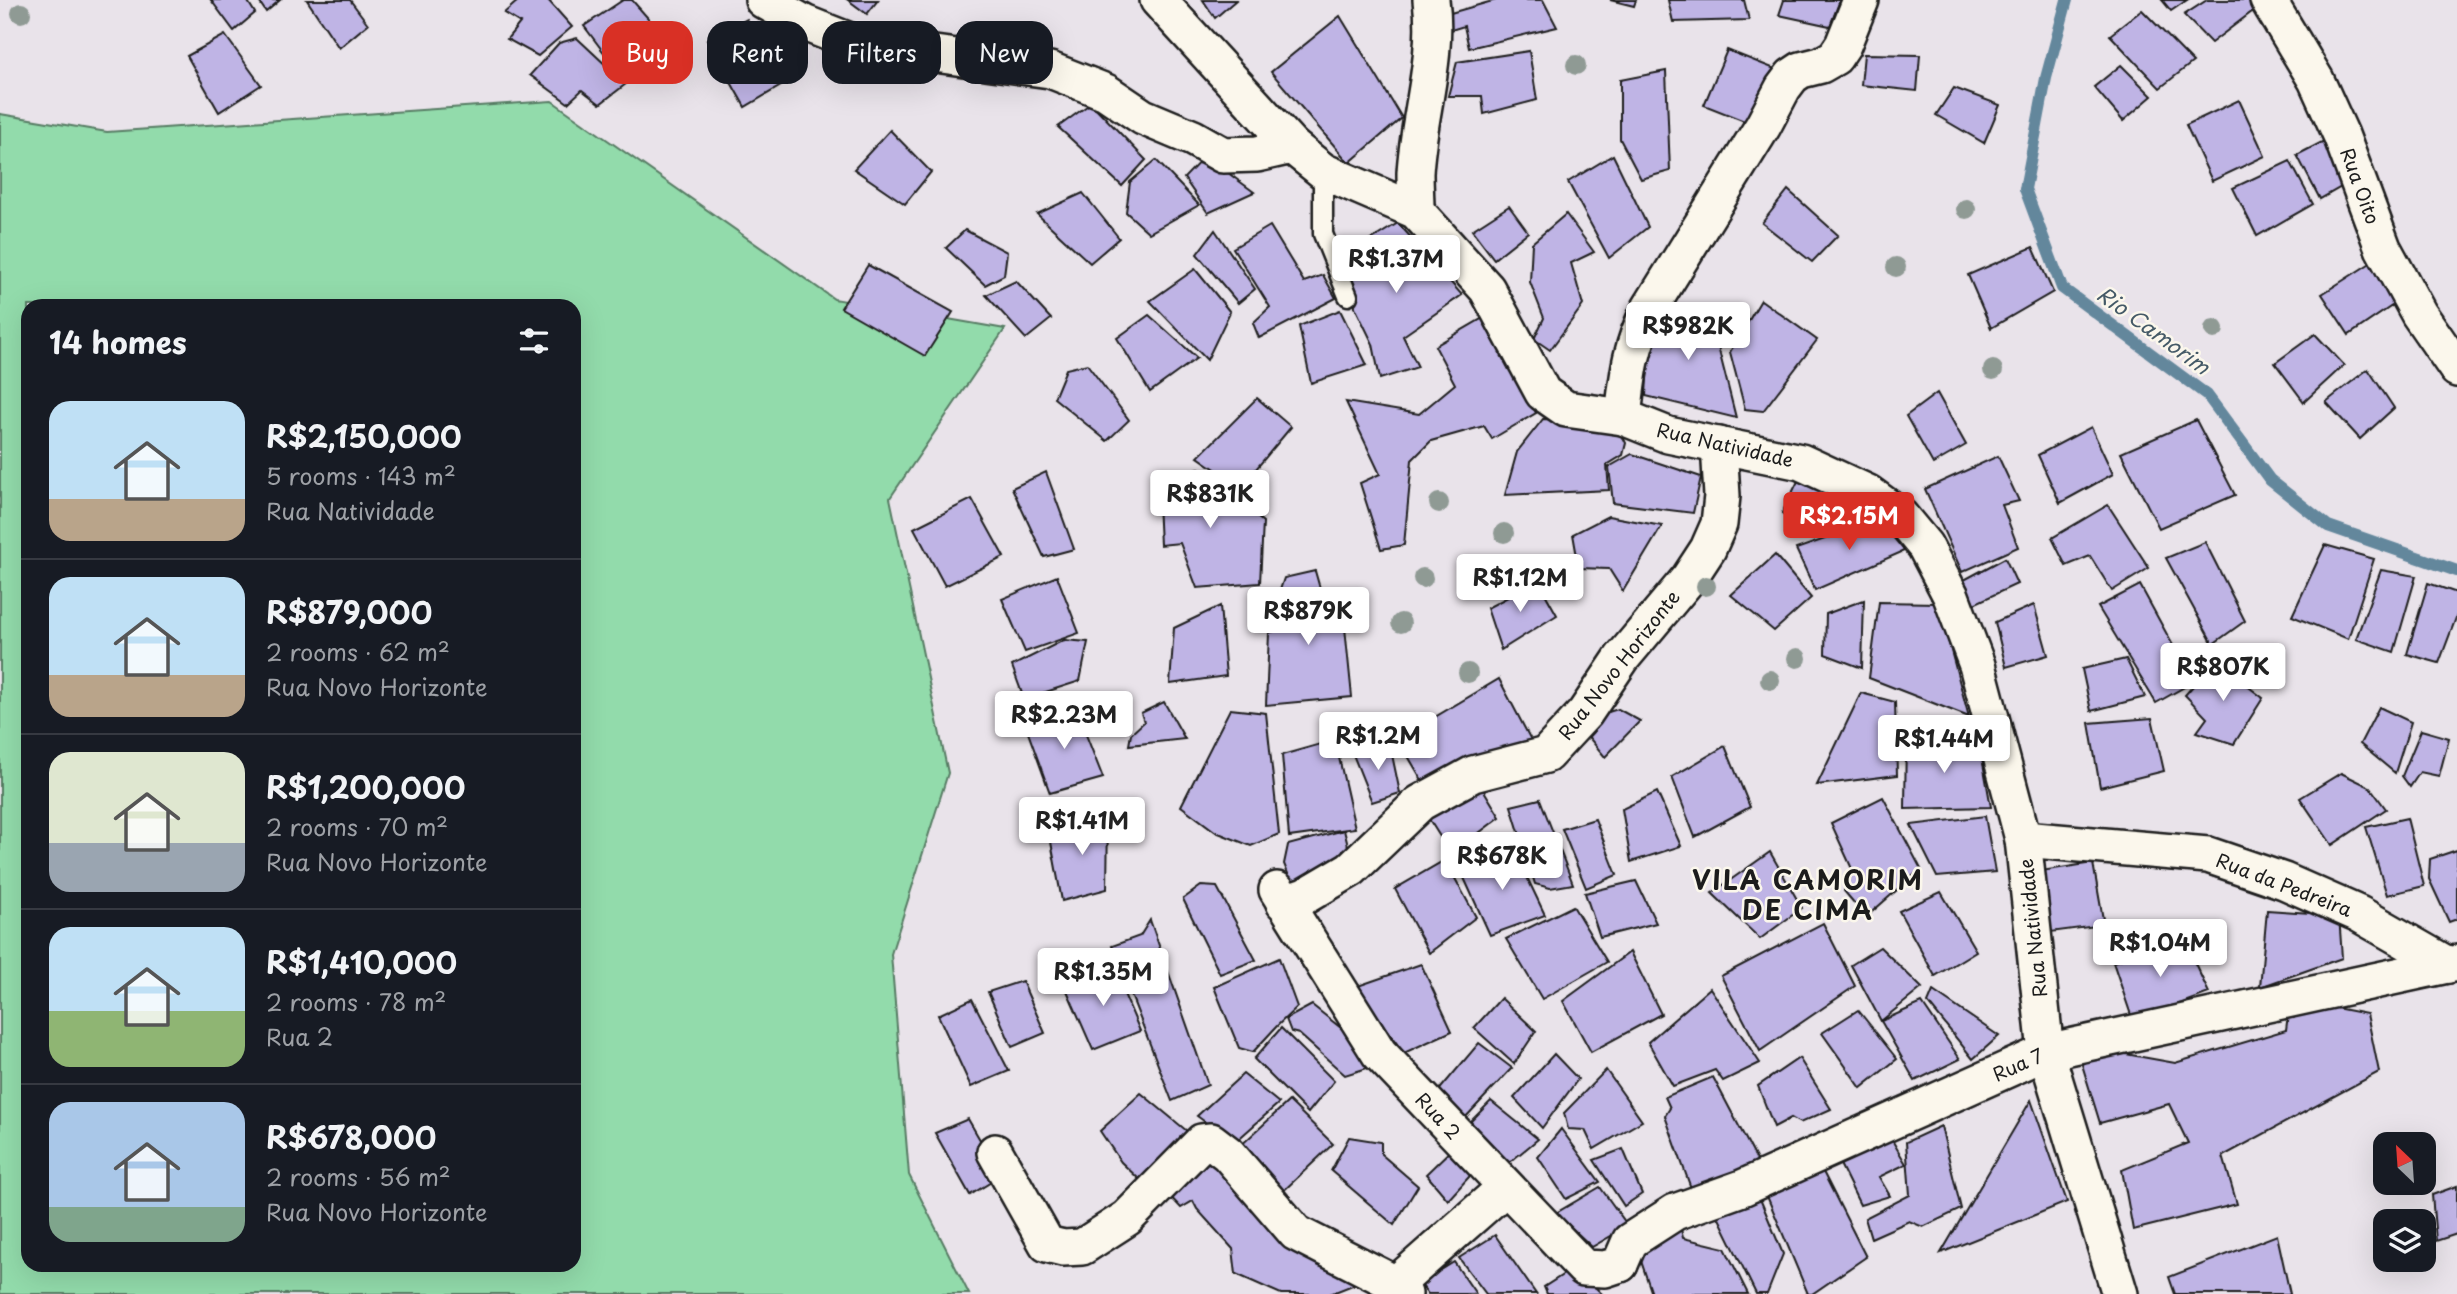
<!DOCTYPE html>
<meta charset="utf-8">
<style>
:root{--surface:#171b24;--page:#20242c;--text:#f1f3f6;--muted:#9ea1a6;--line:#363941;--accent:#d93025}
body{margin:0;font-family:"Playpen Sans",sans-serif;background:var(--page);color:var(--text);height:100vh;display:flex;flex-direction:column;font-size:26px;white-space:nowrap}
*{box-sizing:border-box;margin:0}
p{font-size:23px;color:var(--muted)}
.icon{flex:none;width:38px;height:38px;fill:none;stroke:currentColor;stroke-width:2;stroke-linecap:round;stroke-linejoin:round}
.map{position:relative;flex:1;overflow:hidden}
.drawer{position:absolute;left:21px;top:299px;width:560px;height:973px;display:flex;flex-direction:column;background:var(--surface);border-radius:21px;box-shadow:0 7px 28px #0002}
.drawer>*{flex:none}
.banner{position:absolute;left:602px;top:21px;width:665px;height:63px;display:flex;gap:14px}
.needle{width:46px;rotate:335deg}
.tools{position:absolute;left:2373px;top:1132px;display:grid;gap:14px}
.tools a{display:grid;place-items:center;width:63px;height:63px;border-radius:14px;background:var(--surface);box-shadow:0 7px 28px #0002;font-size:35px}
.price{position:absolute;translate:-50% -60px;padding:0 16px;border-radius:7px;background:#fff;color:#222;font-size:23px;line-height:46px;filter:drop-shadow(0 2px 4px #0008)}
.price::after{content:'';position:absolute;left:50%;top:42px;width:21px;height:16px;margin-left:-10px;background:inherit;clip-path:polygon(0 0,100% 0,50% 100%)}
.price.current{background:var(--accent);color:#fff}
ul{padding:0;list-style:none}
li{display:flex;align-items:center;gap:21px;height:175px;padding:0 28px}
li+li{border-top:2px solid var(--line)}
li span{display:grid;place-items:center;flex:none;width:196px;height:140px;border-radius:21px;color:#555}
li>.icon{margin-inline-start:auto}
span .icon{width:84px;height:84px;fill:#fffc;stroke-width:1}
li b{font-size:30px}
h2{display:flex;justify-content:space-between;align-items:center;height:84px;padding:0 28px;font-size:30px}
.tag{padding:0 24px;border-radius:21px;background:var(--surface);box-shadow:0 7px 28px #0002;font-size:24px;line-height:63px}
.tag.current{background:var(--accent);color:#fff}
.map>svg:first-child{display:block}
.green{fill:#92dbab;stroke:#577c64;stroke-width:2;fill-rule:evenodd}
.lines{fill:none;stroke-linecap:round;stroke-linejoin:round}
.stream{stroke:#63879c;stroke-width:12}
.building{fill:#bfb4e5;stroke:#1c1c1c;stroke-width:2}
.lane-casing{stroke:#1c1c1c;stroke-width:23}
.street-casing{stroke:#1c1c1c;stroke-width:40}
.lane{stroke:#fbf7ec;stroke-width:18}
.street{stroke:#fbf7ec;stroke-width:35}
.tree{fill:#8f9a94}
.labels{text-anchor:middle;stroke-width:5;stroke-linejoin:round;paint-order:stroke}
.street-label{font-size:19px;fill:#1c1c1c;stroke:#fbf7ec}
.water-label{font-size:21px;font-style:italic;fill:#455a67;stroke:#fbf7ec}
.district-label{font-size:26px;font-weight:bold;letter-spacing:2px;fill:#1c1c1c;stroke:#fbf7ec}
</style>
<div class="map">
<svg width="2457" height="1294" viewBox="0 0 2457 1294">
<rect width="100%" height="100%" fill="#e9e3ea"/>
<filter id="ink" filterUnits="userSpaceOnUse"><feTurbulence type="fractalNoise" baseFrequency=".0143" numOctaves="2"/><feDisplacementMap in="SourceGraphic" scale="14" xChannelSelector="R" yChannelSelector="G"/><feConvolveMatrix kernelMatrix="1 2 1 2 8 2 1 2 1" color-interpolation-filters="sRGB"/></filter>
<g filter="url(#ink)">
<!-- green -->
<path class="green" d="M552,101l282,198 171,30 -115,169 58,275 -57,181 18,221 60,119h-969v-1180l107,18zM28,306h546v959h-546z"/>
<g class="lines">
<!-- stream -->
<polyline class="stream" points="2067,0 2046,78 2025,189 2062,288 2207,395 2270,480 2328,526 2457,571"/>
</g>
<!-- building -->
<g class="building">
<polygon points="211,0 247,0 255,13 234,31"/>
<polygon points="258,0 280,0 266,12"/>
<polygon points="307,0 350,0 368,24 339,48"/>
<polygon points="519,0 548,0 572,27 538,56 507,39 520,23 504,13"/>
<polygon points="623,0 632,0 662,34 614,66 584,26"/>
<polygon points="848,0 878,0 867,14"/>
<polygon points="1203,0 1236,0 1215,18"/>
<polygon points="1496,0 1543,0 1557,27 1469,48 1464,26 1448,31 1447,14"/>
<polygon points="1610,0 1636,0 1634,6"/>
<polygon points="1668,0 1744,0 1749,20 1673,22"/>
<polygon points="1784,0 1840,0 1830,26 1779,15"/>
<polygon points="2162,0 2187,0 2171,11"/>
<polygon points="2207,0 2250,0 2257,8 2211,43 2184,15"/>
<polygon points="2142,10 2193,62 2160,88 2110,35"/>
<polygon points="1340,16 1402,118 1349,163 1271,72"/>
<polygon points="747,19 786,83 745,107 707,40"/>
<polygon points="225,35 261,85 219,112 187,56"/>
<polygon points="577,38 626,84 600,104 582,90 568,103 530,75 559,43"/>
<polygon points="1727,50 1775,69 1747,122 1704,105"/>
<polygon points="1529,51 1537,100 1484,114 1482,96 1448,96 1457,62"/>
<polygon points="1864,54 1920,55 1917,91 1861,85"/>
<polygon points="2121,65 2152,96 2123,121 2094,87"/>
<polygon points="1666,71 1670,171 1641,179 1620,139 1620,80"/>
<polygon points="1954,88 2000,105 1984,143 1936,115"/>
<polygon points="2239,100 2265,156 2212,181 2186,125"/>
<polygon points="1091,103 1146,160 1122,186 1058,127"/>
<polygon points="890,130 931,172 905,204 854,169"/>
<polygon points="2330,138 2348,183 2320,199 2297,155"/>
<polygon points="1613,155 1648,227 1609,258 1568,182"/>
<polygon points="1205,156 1254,192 1208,213 1184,178"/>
<polygon points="1156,160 1199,205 1149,233 1126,212 1130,182"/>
<polygon points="2290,161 2313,204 2257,236 2233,188"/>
<polygon points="1788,190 1838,235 1812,262 1762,223"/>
<polygon points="1083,193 1119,238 1090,263 1037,214"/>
<polygon points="1509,206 1528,232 1494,259 1472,230"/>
<polygon points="1566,214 1594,252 1571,263 1583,305 1550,350 1534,339 1544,318 1530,282 1532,243"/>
<polygon points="1398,223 1462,295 1403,336 1418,367 1380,379 1373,344 1355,307 1350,253"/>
<polygon points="1270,226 1304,282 1323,275 1336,298 1259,338 1253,323 1270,307 1233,248"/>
<polygon points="965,230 1007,252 1004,275 985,285 946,248"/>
<polygon points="1215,230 1255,289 1238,303 1197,254"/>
<polygon points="2033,247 2053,292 1991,328 1968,275"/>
<polygon points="2372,262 2399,301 2349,335 2322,294"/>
<polygon points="868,265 953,312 925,356 841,308"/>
<polygon points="1195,269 1230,312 1207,360 1150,301"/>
<polygon points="1016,281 1051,319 1026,339 986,295"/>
<polygon points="1761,300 1817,340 1763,411 1745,409 1730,352"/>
<polygon points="1665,306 1709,311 1736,418 1646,396 1649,339"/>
<polygon points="1340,310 1367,365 1311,383 1299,326"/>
<polygon points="1490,314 1536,413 1492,439 1484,426 1431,441 1412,460 1404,545 1381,549 1360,483 1380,474 1346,402 1419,414 1455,384 1435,346"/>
<polygon points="1149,315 1197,358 1150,392 1117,338"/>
<polygon points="2315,334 2344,365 2304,402 2275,363"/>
<polygon points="1087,364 1129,420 1107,441 1054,398 1066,369"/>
<polygon points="2368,369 2394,408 2360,439 2326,402"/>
<polygon points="1937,393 1966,445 1933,464 1906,416"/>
<polygon points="1257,398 1291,427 1241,487 1198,457"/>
<polygon points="1543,419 1616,423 1626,443 1623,455 1607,465 1609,490 1505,495 1517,452"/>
<polygon points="2196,420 2235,495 2159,528 2121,453"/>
<polygon points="2091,427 2113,474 2060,503 2038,455"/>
<polygon points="1632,454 1701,477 1693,513 1613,503 1609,467"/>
<polygon points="1998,456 2019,501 2002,505 2018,547 1962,572 1925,489"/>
<polygon points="1199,468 1263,522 1260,583 1197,588 1180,543 1160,545 1157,480"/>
<polygon points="1046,472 1074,549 1044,557 1012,488"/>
<polygon points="1802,473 1844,509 1857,503 1871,519 1812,539 1782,513"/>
<polygon points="972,499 1004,557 945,586 914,528"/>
<polygon points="2108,505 2149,568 2112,591 2090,556 2066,566 2052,538"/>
<polygon points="1608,516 1662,526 1623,591 1609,569 1579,568 1573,534"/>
<polygon points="1888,517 1904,551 1815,590 1796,549"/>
<polygon points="2205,542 2245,621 2213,644 2166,558"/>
<polygon points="2325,545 2374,559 2348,639 2292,616"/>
<polygon points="1775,555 1811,598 1774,631 1731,595"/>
<polygon points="2005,558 2017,584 1974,604 1964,580"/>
<polygon points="2381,570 2416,576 2394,652 2356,639"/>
<polygon points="1315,571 1323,599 1343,608 1352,697 1266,705 1269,633 1282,628 1279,593 1284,578"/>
<polygon points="1057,576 1079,633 1025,652 1002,599"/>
<polygon points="1538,581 1557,615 1501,650 1487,608"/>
<polygon points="2428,583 2457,593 2457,615 2439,663 2407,654"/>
<polygon points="2140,585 2193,682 2156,703 2098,607"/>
<polygon points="1864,600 1862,668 1825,654 1826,614"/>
<polygon points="1879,602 1938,603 1969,717 1869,678"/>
<polygon points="2034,605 2048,655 2006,667 1995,622"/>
<polygon points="1220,606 1226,676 1170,684 1174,628"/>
<polygon points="1064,640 1088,642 1080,681 1024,699 1012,666"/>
<polygon points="2126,659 2145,697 2091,711 2082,669"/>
<polygon points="2215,661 2263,698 2234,744 2197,732 2207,718 2185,695"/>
<polygon points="1499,679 1532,742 1429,792 1398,739"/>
<polygon points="1861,693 1895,702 1897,775 1817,785"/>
<polygon points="1164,702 1185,739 1129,745 1131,734 1144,722 1141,713"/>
<polygon points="1074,704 1103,778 1050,793 1026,727"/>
<polygon points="2379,707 2411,722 2395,773 2360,744"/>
<polygon points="1230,709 1266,713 1279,834 1251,846 1216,832 1181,806"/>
<polygon points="1618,709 1640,721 1605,757 1586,734 1589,718"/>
<polygon points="2152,718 2164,771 2100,787 2089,723"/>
<polygon points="2421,730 2449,738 2439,776 2420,772 2410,787 2402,776"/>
<polygon points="1906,734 1980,747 1991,807 1905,809"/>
<polygon points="1335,740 1355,828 1289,837 1282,755"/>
<polygon points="1390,745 1400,793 1372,802 1352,752"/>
<polygon points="1725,746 1750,807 1695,837 1672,777"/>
<polygon points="2341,773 2370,787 2386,809 2332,845 2300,798"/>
<polygon points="1475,776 1500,817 1451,854 1420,805"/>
<polygon points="1657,792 1681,846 1631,862 1622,809"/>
<polygon points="1883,797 1921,869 1866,917 1844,891 1853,871 1831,823"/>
<polygon points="1540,799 1573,884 1550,888 1535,884 1511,806"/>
<polygon points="1081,813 1108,818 1107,889 1062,901 1051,842"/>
<polygon points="1985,816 1995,872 1937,877 1911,825"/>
<polygon points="2407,818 2424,886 2387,895 2366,827"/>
<polygon points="1595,819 1617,875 1586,888 1562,829"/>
<polygon points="1344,830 1352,862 1295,891 1284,864 1288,845"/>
<polygon points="1514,850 1545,915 1490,935 1460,869"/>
<polygon points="2457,850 2457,919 2449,922 2429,879 2430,859"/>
<polygon points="1770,852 1802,908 1760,939 1712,893"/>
<polygon points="1445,860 1476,917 1429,953 1395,889"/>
<polygon points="2093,863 2104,925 2051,932 2041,871"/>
<polygon points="1636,881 1656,923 1600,937 1585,893"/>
<polygon points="1201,886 1217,887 1256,960 1220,974 1183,899"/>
<polygon points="1941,892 1976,951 1935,976 1899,911"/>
<polygon points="1573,906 1607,962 1542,999 1506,939"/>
<polygon points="2267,910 2339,915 2342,958 2260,987"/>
<polygon points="1150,920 1208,1085 1172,1101 1112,946 1140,936"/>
<polygon points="1823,923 1855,986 1760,1051 1721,976"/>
<polygon points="2183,938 2209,993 2133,1021 2113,962"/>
<polygon points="1880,947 1922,988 1881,1021 1851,965"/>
<polygon points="1630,952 1661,1014 1591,1052 1563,1001"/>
<polygon points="1279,958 1297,1007 1277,1026 1253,1052 1239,1048 1214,987"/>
<polygon points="1421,964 1452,1031 1404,1053 1355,987"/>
<polygon points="1112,966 1140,1031 1093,1050 1065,986"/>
<polygon points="1022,981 1045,1033 1012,1047 988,992"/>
<polygon points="1710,988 1760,1063 1723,1081 1715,1070 1673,1086 1648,1042"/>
<polygon points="1933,991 1999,1036 1973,1059 1928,1003"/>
<polygon points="1501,998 1536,1031 1514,1064 1474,1028"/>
<polygon points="972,999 1009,1071 971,1087 938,1015"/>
<polygon points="2290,999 2367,1014 2379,1072 2223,1156 2237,1204 2133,1230 2122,1170 2188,1143 2169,1104 2100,1123 2076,1045 2175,1063 2286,1030"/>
<polygon points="1922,1003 1960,1059 1915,1081 1881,1021"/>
<polygon points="1312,1005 1346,1032 1380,1064 1345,1075 1299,1034 1291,1032 1286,1019"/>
<polygon points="1858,1010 1897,1059 1861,1088 1822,1033"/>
<polygon points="1281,1028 1334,1081 1308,1113 1254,1059"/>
<polygon points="1479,1043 1512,1068 1463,1120 1436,1094"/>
<polygon points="1554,1054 1578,1079 1542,1128 1514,1098"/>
<polygon points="1799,1058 1831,1109 1800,1123 1791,1118 1774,1127 1758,1086"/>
<polygon points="1606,1070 1642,1121 1594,1149 1585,1130 1568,1129 1564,1113"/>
<polygon points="1243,1074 1279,1103 1234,1143 1197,1116"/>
<polygon points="1713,1077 1760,1166 1692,1191 1665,1116 1670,1108 1665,1097"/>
<polygon points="1141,1093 1187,1131 1141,1181 1121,1162 1100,1131"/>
<polygon points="2031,1100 2067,1202 1941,1253"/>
<polygon points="1289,1101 1333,1144 1277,1197 1238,1148"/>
<polygon points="1491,1101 1538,1139 1509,1163 1468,1124"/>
<polygon points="968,1119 1001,1176 970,1195 935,1133"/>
<polygon points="1941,1126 1961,1209 1923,1227 1909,1221 1871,1238 1865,1218 1910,1195 1906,1142"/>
<polygon points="1561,1129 1600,1182 1566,1199 1538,1157"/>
<polygon points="1889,1135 1906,1164 1879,1177 1890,1196 1860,1205 1836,1156"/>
<polygon points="1349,1137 1381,1142 1381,1154 1418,1186 1394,1225 1331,1171"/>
<polygon points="1457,1144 1479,1166 1448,1200 1426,1174"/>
<polygon points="1206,1147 1363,1281 1330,1294 1281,1294 1236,1274 1233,1249 1197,1209 1193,1201 1181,1208 1165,1191"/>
<polygon points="1623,1149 1642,1194 1624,1206 1594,1160"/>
<polygon points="1819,1164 1866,1257 1812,1294 1808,1294 1764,1189"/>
<polygon points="2457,1186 2457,1234 2436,1241 2432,1195"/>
<polygon points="1600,1187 1628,1226 1592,1247 1556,1213"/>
<polygon points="1758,1194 1783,1254 1767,1294 1756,1294 1713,1206"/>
<polygon points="1678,1216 1683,1238 1725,1248 1748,1294 1652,1294 1635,1243"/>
<polygon points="1495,1235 1536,1294 1486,1294 1459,1258"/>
<polygon points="2277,1235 2290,1294 2175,1294 2169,1277"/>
<polygon points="1454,1262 1476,1294 1428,1294 1420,1283"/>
<polygon points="1575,1267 1602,1294 1547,1294 1544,1287"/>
</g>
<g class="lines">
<defs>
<polyline id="lane" points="1323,171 1323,234 1348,296"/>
<g id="street">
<polyline points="763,0 804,23 855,43 1050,70 1106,92 1143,117 1193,138 1223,155 1257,154 1292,146"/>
<polyline points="1158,0 1292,146 1323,171 1416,211 1487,289 1543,393 1566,409 1623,417 1668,435 1801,462 1868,493 1901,517 1925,546 1951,596 1977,665 2023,839 2046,1052 2120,1294"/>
<polyline points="2268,0 2316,80 2341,135 2383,248 2419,314 2457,369"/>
<path d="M1416,211c0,-13 -1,-26 -1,-38 3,-57 24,-115 16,-173"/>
<path d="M1623,417c5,-44 7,-69 27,-109l113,-182 20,-38 9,-12 9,-6 20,-5 14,-8 8,-12 18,-45"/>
<polyline points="2023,839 2208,855 2284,881 2359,914 2448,965"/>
<polyline points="1277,890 1379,1053 1584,1268 1605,1269 1620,1264"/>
<polyline points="1284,903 1305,896 1351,869 1420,803 1473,774 1546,755 1585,713 1622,658 1689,578 1708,549 1719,524 1722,496 1719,445"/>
<polyline points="995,1152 1047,1244 1063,1248 1082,1247 1127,1218 1202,1142 1211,1141 1228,1154 1296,1233 1396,1284 1404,1294"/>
<polyline points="1620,1264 1630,1241 1675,1212 1742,1188 2046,1052 2457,963"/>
<polyline points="1396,1284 1506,1187"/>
</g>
</defs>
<!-- lane casing -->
<use href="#lane" class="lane-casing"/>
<!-- street casing -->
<use href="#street" class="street-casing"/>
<!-- lane -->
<use href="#lane" class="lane"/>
<!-- street -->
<use href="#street" class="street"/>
</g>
<!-- trees -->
<g class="tree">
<circle cx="21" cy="13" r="10"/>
<circle cx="1576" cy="65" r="10"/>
<circle cx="1966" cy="209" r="10"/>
<circle cx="1896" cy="267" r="10"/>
<circle cx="2214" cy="329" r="10"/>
<circle cx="1993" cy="370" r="10"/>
<circle cx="1439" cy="503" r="10"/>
<circle cx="1504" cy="533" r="10"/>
<circle cx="1423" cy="578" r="10"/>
<circle cx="1706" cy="586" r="10"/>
<circle cx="1401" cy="623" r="10"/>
<circle cx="1797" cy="658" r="10"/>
<circle cx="1468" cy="673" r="10"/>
<circle cx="1770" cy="680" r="10"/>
</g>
</g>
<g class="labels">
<!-- street labels -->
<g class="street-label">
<text transform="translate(2360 186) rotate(70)" y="7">Rua Oito</text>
<text transform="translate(1725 445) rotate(13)" y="7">Rua Natividade</text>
<text transform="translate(1619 665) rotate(-52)" y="7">Rua Novo Horizonte</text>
<text transform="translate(2284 885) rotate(21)" y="7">Rua da Pedreira</text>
<text transform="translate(2033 928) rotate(-96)" y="7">Rua Natividade</text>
<text transform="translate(2018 1065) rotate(-24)" y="7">Rua 7</text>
<text transform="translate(1438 1116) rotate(47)" y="7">Rua 2</text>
</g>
<!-- water labels -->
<g class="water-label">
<text transform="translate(2153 331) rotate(36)" y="7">Rio Camorim</text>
</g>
<!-- district labels -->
<g class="district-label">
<text x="1808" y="890">VILA CAMORIM<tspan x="1808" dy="30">DE CIMA</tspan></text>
</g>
</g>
</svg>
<div class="tools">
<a><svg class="needle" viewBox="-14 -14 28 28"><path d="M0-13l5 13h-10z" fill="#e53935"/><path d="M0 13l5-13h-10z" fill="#9ea1a6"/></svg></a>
<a><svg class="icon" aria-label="layers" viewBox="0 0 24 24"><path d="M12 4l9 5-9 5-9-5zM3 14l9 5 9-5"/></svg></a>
</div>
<b class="price" style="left:1396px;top:295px">R$1.37M</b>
<b class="price" style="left:1688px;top:362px">R$982K</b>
<b class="price" style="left:1210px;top:530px">R$831K</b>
<b class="price current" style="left:1849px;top:552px">R$2.15M</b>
<b class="price" style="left:1520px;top:614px">R$1.12M</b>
<b class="price" style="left:1308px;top:647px">R$879K</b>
<b class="price" style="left:2223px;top:703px">R$807K</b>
<b class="price" style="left:1064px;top:751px">R$2.23M</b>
<b class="price" style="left:1378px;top:772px">R$1.2M</b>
<b class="price" style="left:1944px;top:775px">R$1.44M</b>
<b class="price" style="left:1082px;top:857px">R$1.41M</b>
<b class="price" style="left:1502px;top:892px">R$678K</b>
<b class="price" style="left:2160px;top:979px">R$1.04M</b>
<b class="price" style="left:1103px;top:1008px">R$1.35M</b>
<div class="banner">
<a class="tag current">Buy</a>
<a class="tag">Rent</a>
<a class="tag">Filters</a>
<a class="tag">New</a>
</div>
<section class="drawer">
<h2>14 homes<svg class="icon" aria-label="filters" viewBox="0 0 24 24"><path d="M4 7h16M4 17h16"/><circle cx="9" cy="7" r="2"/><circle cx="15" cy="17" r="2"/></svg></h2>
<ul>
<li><span style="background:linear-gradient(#bfe0f5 70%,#b9a48a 0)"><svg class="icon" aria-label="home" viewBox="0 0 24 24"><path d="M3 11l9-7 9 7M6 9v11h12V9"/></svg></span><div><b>R$2,150,000</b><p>5 rooms · 143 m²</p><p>Rua Natividade</p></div></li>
<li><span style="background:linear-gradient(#bfe0f5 70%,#b9a48a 0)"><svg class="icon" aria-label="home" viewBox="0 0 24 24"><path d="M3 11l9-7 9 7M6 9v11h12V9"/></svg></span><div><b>R$879,000</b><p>2 rooms · 62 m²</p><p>Rua Novo Horizonte</p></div></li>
<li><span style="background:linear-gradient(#dfe7d0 65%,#9aa5b1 0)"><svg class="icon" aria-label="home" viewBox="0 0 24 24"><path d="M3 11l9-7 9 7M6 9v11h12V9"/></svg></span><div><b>R$1,200,000</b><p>2 rooms · 70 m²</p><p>Rua Novo Horizonte</p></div></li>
<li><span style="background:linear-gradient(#bfe0f5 60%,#8fb573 0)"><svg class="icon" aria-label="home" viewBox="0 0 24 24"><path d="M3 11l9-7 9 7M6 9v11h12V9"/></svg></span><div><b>R$1,410,000</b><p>2 rooms · 78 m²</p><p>Rua 2</p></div></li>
<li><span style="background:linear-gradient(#a9c7e8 75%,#7fa58c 0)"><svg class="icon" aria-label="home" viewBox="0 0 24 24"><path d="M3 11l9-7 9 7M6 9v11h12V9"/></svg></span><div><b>R$678,000</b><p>2 rooms · 56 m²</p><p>Rua Novo Horizonte</p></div></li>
</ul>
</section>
</div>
